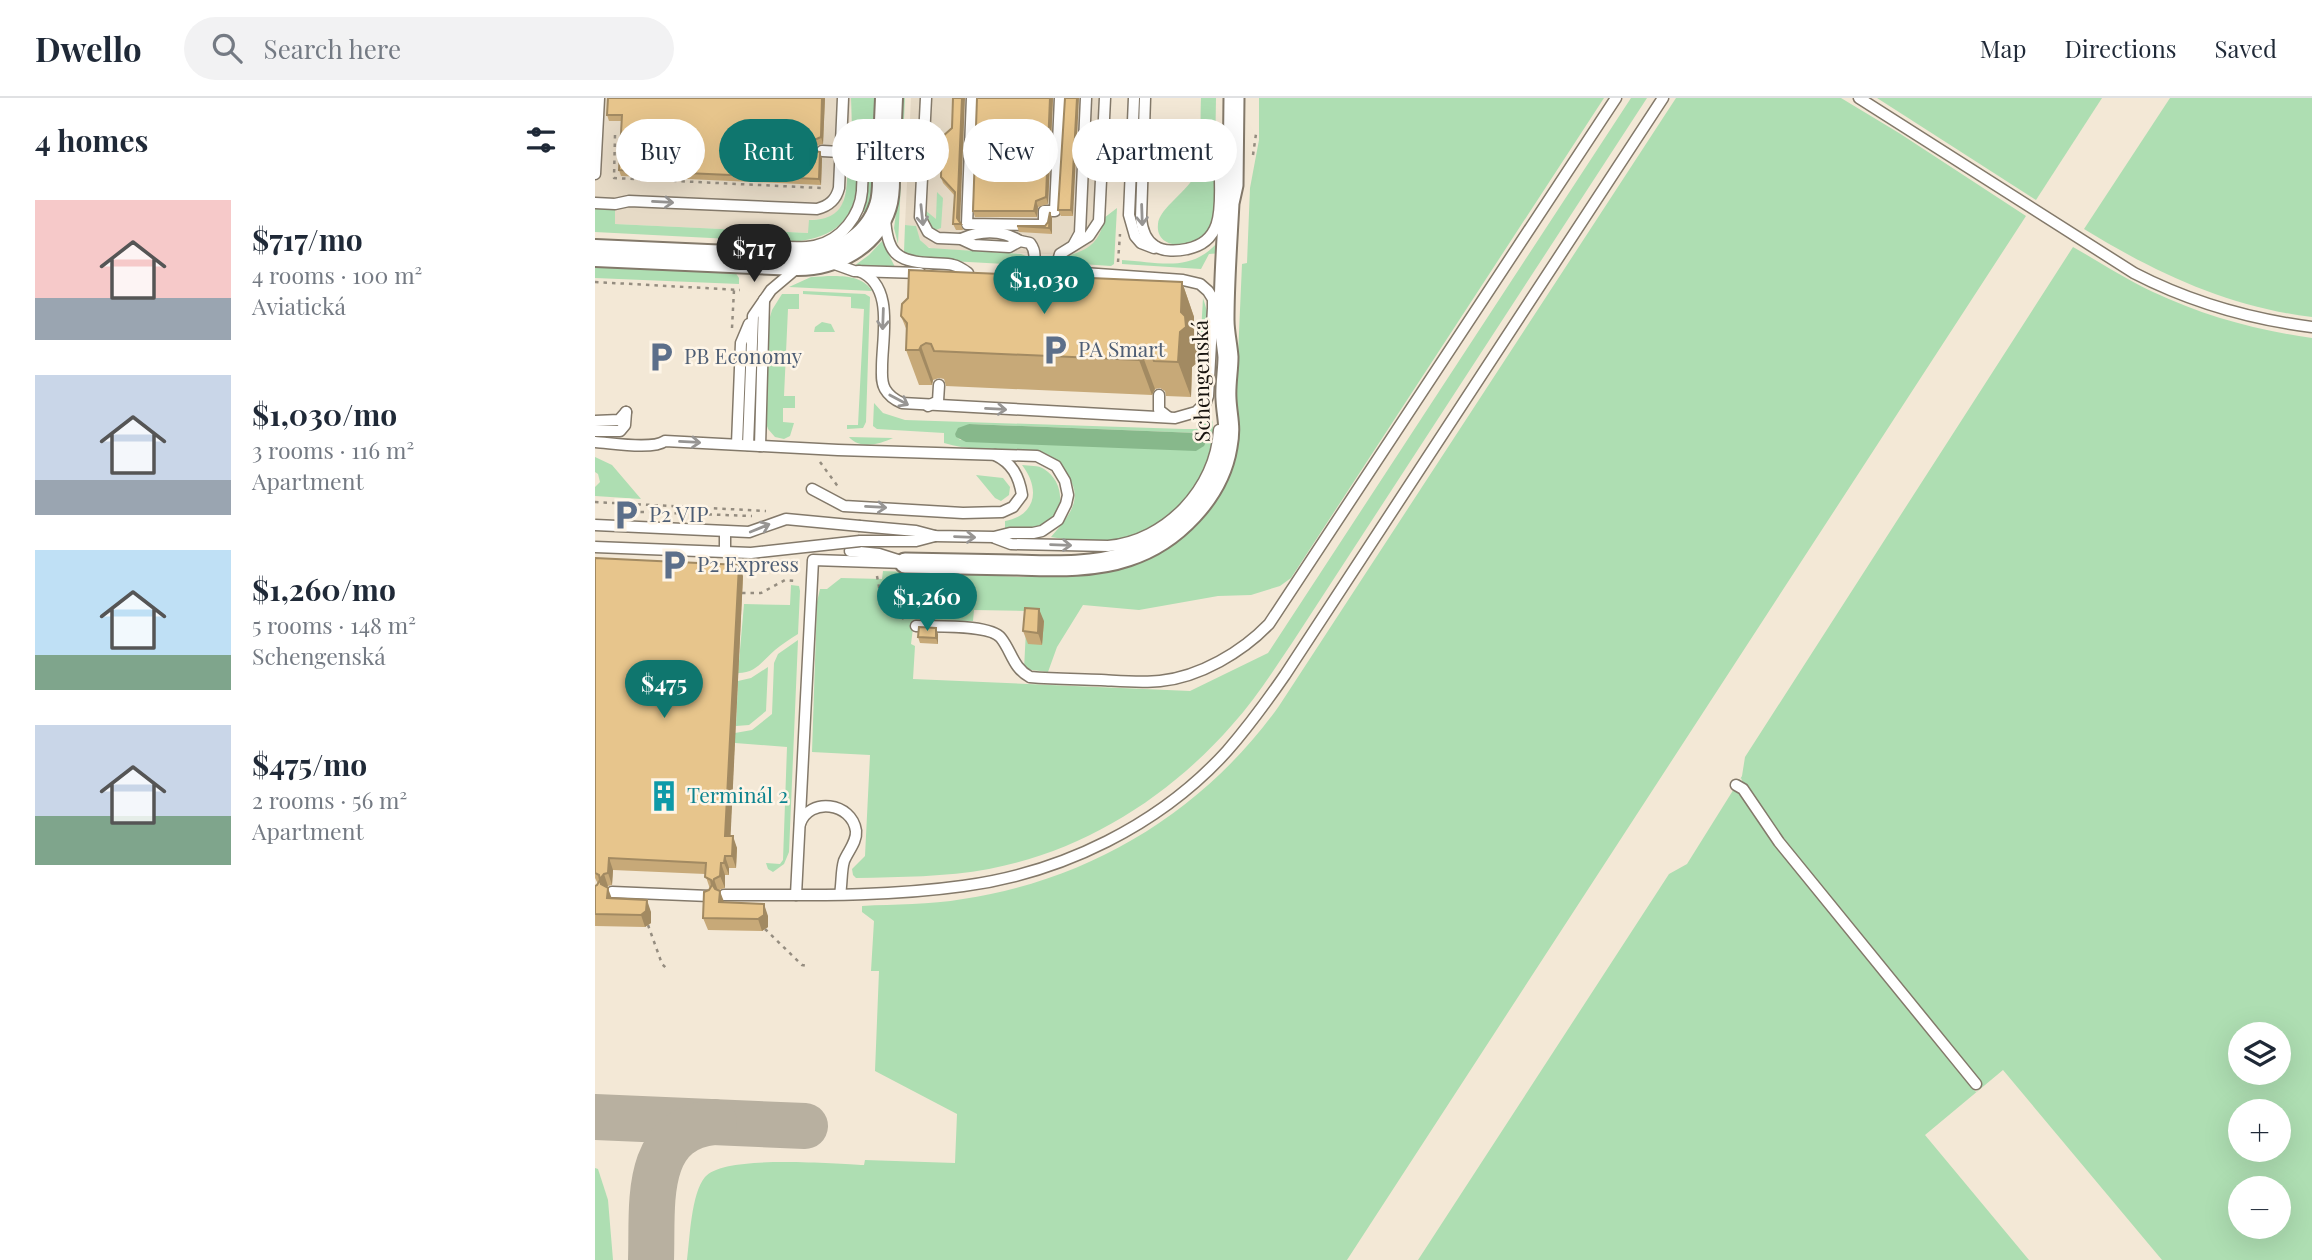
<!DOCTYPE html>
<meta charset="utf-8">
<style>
:root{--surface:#fff;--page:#f2f2f3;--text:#1f2937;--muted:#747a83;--line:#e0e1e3;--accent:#0f766e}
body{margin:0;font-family:"Playfair Display",serif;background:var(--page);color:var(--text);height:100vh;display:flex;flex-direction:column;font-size:26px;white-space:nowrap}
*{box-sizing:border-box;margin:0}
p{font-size:23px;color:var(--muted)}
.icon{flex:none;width:38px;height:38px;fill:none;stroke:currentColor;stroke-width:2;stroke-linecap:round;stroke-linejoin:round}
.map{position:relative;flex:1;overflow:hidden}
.panel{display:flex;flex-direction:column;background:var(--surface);width:595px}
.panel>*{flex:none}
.hud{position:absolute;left:21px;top:21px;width:665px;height:63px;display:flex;gap:14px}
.tools{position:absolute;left:1633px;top:924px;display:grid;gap:14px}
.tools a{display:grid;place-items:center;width:63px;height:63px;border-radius:50%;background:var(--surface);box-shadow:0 7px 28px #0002;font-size:35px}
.price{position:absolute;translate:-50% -60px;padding:0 16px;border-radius:24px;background:var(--accent);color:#fff;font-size:23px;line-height:46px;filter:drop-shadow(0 2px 4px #0008)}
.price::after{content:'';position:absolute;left:50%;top:42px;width:21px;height:16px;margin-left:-10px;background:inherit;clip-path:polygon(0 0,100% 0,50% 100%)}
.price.on{background:#222;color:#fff}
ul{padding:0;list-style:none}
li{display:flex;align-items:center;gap:21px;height:175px;padding:0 35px}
li span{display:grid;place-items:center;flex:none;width:196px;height:140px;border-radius:0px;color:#555}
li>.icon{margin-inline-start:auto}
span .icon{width:84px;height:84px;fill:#fffc;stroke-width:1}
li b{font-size:30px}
h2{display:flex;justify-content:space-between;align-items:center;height:84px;padding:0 35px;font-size:30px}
.tag{padding:0 24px;border-radius:32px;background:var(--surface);box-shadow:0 7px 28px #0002;font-size:24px;line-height:63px}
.tag.on{background:var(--accent);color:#fff}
header{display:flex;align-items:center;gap:42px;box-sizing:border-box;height:98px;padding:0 35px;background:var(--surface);border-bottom:2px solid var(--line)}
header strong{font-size:33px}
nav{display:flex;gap:38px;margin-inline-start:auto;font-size:24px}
.search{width:490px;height:63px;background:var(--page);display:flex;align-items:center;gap:18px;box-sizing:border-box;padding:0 24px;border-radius:38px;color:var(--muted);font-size:26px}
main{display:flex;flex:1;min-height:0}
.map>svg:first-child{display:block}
.commercial{fill:#e6dac6}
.green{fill:#aedeb2;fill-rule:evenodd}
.forest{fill:#87b88b}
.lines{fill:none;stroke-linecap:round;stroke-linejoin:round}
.taxiway{stroke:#b8b0a0;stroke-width:46}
.lane-casing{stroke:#83796a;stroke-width:13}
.street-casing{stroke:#83796a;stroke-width:23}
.secondary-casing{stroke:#83796a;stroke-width:30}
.path{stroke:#958d80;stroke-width:2.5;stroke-dasharray:3.5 5;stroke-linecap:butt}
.lane{stroke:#fff;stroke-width:10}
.street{stroke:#fff;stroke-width:19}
.secondary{stroke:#fff;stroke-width:26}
.lane-bridge-casing{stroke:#83796a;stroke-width:13;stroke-linecap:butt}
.lane-bridge{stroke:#fff;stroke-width:10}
.wall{fill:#c7a978}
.shaded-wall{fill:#a28a62}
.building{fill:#e7c58c;stroke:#a28a62;stroke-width:2}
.oneway{stroke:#979593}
.labels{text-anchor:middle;stroke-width:5;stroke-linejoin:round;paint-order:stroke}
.service-label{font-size:21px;fill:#4e5e75;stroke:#fef5e7;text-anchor:start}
.street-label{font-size:21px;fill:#18140e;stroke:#fef5e7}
.culture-label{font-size:21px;fill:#0d838f;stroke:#fef5e7;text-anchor:start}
</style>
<header>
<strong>Dwello</strong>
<div class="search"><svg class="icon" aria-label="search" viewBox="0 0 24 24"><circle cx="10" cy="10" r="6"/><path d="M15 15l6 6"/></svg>Search here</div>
<nav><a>Map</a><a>Directions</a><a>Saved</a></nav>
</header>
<main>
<section class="panel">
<h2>4 homes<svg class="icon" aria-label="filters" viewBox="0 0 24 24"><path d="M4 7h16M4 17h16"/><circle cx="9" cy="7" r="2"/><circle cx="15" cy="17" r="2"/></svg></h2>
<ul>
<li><span style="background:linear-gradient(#f6c9c9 70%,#9aa5b1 0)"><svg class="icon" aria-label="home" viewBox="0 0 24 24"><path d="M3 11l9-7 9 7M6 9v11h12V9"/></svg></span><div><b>$717/mo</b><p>4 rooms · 100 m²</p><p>Aviatická</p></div></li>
<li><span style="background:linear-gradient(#c9d6e8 75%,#9aa5b1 0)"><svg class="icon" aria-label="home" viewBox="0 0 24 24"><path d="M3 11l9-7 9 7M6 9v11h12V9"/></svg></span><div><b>$1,030/mo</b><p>3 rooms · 116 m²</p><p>Apartment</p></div></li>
<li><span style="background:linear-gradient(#bfe0f5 75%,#7fa58c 0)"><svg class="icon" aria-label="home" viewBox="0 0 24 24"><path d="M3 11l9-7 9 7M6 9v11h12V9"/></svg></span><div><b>$1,260/mo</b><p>5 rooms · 148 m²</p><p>Schengenská</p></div></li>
<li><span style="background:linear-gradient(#c9d6e8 65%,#7fa58c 0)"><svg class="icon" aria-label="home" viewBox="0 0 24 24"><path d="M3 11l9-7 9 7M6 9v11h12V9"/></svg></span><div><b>$475/mo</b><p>2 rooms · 56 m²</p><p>Apartment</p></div></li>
</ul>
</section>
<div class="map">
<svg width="1717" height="1162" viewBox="0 0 1717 1162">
<rect width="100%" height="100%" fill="#f3e8d6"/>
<!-- commercial -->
<g class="commercial">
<polygon points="0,0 256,0 248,106 241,115 231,121 214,122 214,135 20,126 20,111 0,110"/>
<polygon points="316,0 515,0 509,120 507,133 502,143 487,154 474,157 338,151 329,147 321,136 321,128 310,127"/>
</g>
<!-- green -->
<g class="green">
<polygon points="256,0 284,0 278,98 270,115 267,113 272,97 274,59 271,50 257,31"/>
<polygon points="305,0 310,0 303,146 299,130 304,93"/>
<path d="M606,0h15l-2,122c-3,7 -6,13 -11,18 -14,11 -48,11 -45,-14 1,-16 31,-33 38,-51 6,-15 4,-57 5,-75zM605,39l11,1 -1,23h-10z"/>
<path d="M664,0h345l-313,480 -11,8 -29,9 -33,1 -79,14 -56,-5 -26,42 -9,25 -24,-3 3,-58 -53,-1 -1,11 -59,-1 -3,24 4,2 -2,33 277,12 78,-38 363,-555h16l-355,545c-19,28 -37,57 -60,82 -63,72 -148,126 -243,144 -44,8 -88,8 -133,9l-3,-3 -1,-6 13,-13 5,-101 -58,-3 5,-150 3,-13h7l14,-11 41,1 1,-8 141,6 60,-7 70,-18 81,-128 7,-160 5,-1 3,-75 9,-48z"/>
<path d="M1081,0h165l58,35 127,83 -679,1044h-660c3,-22 4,-66 18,-83 19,-23 128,-13 159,-12l1,-5 90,3 2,-49 -82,-43 4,-100h-8l3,-50 -12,-9v-6c33,-2 68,-1 101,-7 128,-19 241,-88 316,-193z"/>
<polygon points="1282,0 1507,0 1441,102"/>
<path d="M1575,0h142v219c-84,-10 -156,-44 -228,-88z"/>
<path d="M257,58c8,7 5,16 5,26 -3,44 -29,58 -70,60l-192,-10v-24l20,1v15l193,9 1,-13c42,0 37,-30 39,-62z"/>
<polygon points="342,94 348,100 346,130 338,133 330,120 330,112 341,121"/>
<path d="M522,110l-3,56 -3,2 -45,-3 1,-7c22,-6 34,-15 37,-38z"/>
<polygon points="310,127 321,128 325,142 334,150 426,156 431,158 431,165 426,167 320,161 309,154"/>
<polygon points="287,143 300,169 260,171 259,168 274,157"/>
<path d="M622,145h2l3,10 -13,1 -8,15 -79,-5v-4c37,2 68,13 95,-17z"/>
<path d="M1478,149c27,15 52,32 80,45 51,24 103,38 159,46v922h-150l-159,-190 -78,65 104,125h-611l251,-386 18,-10 55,-88 3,-19zM1146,680l3,7c76,103 156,203 238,301l-6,6 -142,-173 -59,-76 -37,-53 -4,-2zM1645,936h39v39h-39zM1645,1013h39v39h-39zM1645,1090h39v39h-39z"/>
<polygon points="0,165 140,174 144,180 144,186 0,180"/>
<path d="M216,179c20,-1 50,-5 61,14l-83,-4z"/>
<polygon points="208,193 270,196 275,199 271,324 268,330 252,331 252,327 263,327 269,211 256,210 256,199 208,196"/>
<polygon points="187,196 204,196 204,211 193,211 189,298 200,298 200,310 188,310 188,324 199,325 195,338 189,341 180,339 173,331 170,322 173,226 177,212"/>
<polygon points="608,200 612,213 609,288 607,296 602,304"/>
<polygon points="227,224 236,226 240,234 219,234 220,229"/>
<path d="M279,305l9,10 22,7 279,9h12l16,-10c9,48 -39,111 -86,121 -25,6 -50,1 -75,-3 15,-18 34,-36 17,-61 -7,-9 -11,-18 -22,-22 -10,-4 -22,-3 -32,-4 -24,-1 -47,0 -70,-7v-10l-67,-4 -4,-3zM374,326l228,9 5,3 -242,4 -5,-6z"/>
<path d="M254,339l44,1c-13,6 -33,12 -44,-1z"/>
<polygon points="0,359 17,367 46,401 0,398 0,389 5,384 3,376 0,374"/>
<path d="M427,367c8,1 16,0 22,4 21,13 22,45 0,56 -12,7 -26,5 -39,5v-9c32,-6 35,-33 17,-56z"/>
<polygon points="381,377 408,380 415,389 414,397 406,403 400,400"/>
<path d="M196,487l8,1 1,5 -2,43c-8,5 -16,10 -23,16 -13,11 -19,23 -37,23l6,-69 46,1z"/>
<polygon points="203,542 194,754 189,766 178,774 173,771 171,765 185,766 188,762 192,649 140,645 140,635 157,632 177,616 179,565 183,556"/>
<polygon points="173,569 171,613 154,627 141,628 143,583 156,580"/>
<polygon points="0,1070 3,1071 13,1102 18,1162 0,1162"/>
</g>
<!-- forest -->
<polygon class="forest" points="374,326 602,335 611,344 609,348 601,353 371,344 361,339 360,336 363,330"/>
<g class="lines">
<!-- taxiway -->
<g class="taxiway">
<polyline points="0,1019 210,1028"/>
<path d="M56,1162c2,-54 -9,-130 63,-138"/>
</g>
<defs>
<g id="lane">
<path d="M331,0l-6,119 8,15 10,6 23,1 13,6 35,2 11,-6 10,2c8,11 5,23 -7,30"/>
<polyline points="377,0 372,126 449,127 449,113 460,113 465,0"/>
<polyline points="539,0 534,117 540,138 546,145 559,150"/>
<path d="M550,0l-4,120c1,11 4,22 14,28 8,6 23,5 32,3 46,-9 29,-60 34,-93 1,-7 5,-14 8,-20"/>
<path d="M1264,0l275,175c56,29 115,46 178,54"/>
<polyline points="227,53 246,54"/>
<polyline points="0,76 4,0"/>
<path d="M0,105l20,1 14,-3 188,8c12,-3 19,-9 22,-21l4,-90"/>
<path d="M290,120c2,34 11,44 45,45 7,1 16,0 23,2 5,1 11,5 15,8"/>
<path d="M366,141c20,-9 41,-9 59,2"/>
<polyline points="479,146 485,135 491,0"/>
<path d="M136,153c37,-17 83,16 117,-26 9,-11 13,-21 14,-34 0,-14 4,-31 -4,-42l-17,-2"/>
<polyline points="234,164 259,173 325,175"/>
<path d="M264,173c36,14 23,66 23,96 0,8 -1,15 3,22 4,7 10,11 17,14l273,15 21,-6 10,-10 2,-6 5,-88v-9l-5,-8 -8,-7 -17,-4 -128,-9 5,-17 29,-18 10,-15 6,-123"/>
<polyline points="414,177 460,173"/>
<polyline points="564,297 564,312 573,319"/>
<polyline points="333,308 343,303 344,287"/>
<polyline points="0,323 24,322 31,314"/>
<polyline points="0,333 25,333 30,327 31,314"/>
<path d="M0,344c17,1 58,8 70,-1l173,9 199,6 19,10 9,15 3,14 -2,9 -8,16 -16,11 -9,2h-23l-16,4 -59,-1 -19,-5 -56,-5"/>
<polyline points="142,346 146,245 154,226"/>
<polyline points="153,347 158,218 176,192 202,170"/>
<polyline points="165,348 169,202"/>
<path d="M217,391l32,17 119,7 39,-1 11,-5 9,-12c-3,-19 -10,-32 -27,-40"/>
<path d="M400,440l16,6 97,2c58,-5 108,-58 111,-116"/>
<polyline points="265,443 321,443 340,438"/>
<polyline points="255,453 284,456 306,463"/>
<path d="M321,528c19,1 74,-2 85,12 11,14 12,30 29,39 24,2 47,2 71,3 19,1 40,3 59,1 40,-4 82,-29 109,-57l347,-526"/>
<polyline points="1141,687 1148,691 1184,744 1381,986"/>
<path d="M205,726c9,-27 52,-22 56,7 1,11 -8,20 -12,30 -3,10 -2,23 -4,33"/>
<polyline points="17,794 114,798"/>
<path d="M129,797c80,0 160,2 239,-9 99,-13 197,-61 264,-135 21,-24 40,-50 58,-76l378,-577"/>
<polyline points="201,797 218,462 310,465"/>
</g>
<path id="street" d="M310,465c38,1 75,1 112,2 36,1 76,3 111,-9 47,-15 91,-60 99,-109 4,-21 0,-29 -1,-48 -1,-14 2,-28 2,-42 -1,-13 -4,-25 -4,-37 0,-39 3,-79 5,-117l4,-18 1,-87"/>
<path id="secondary" d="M0,155l203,9c36,0 74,-20 85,-56 4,-12 3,-25 3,-38 1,-23 2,-47 3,-70"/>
</defs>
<!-- lane casing -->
<use href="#lane" class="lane-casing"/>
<!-- street casing -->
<use href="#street" class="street-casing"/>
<!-- secondary casing -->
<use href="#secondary" class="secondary-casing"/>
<!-- path -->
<g class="path">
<polyline points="20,37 19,80 226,90"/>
<polyline points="658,57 661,36"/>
<polyline points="523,164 525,136"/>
<polyline points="0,184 145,192"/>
<polyline points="137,230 139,192"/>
<polyline points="225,364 244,390"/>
<polyline points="0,404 171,413"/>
<polyline points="20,413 157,418"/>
<polyline points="282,478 287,505 310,522"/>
<polyline points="147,495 166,495 190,482 202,483"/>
<polyline points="53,827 67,866 72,871"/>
<polyline points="170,831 207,867 212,868"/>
</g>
<!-- lane -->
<use href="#lane" class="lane"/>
<!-- street -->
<use href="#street" class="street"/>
<!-- secondary -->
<use href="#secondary" class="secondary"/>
<defs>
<g id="lane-bridge">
<polyline points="0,427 154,434 191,421 265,428"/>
<polyline points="0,449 156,455 265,443"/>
<polyline points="130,454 130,433"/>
</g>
</defs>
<!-- lane-bridge casing -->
<use href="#lane-bridge" class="lane-bridge-casing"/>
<!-- lane-bridge -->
<use href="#lane-bridge" class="lane-bridge"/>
</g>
<!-- wall -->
<g class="wall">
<polygon points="13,0 230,0 228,46 221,48 220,52 227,60 226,87 26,78 24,72 27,23 14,23 12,17"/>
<polygon points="458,0 453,106 443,109 442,119 380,119 378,113"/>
<polygon points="470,0 478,118 466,118 463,112"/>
<polygon points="357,30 365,124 368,132 361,132 358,126 360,98 348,85 346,79"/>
<polygon points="455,114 457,120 457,136 424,134 422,128 450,128 453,124"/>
<polygon points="587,184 599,219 599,243 602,253 604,263 597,269 596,299 571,298 570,293 565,290 560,291 557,297 351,288 349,281 344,280 338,282 337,287 324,287 311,252 312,233 306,218"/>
<polygon points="0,460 148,478 135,738 142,750 141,770 134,770 134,777 130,777 130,790 124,792 129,805 173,818 173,829 167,833 113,832 108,820 115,791 110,776 18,772 17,787 13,788 12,789 16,800 56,814 56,825 50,829 0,828 0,788 3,786 0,780"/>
<polygon points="449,523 447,547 433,546 428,533"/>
<polygon points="343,536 343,546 325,545 323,539"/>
</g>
<!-- shaded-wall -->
<g class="shaded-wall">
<polygon points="227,0 230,0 228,46 226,39"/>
<polygon points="367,0 370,0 365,126 362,120"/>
<polygon points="455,0 458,0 453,106 451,99"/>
<polygon points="482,0 484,0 478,118 476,112"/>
<polygon points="225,54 227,60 226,87 224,81"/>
<polygon points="441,103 443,109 442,119 439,113"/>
<polygon points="455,114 457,120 457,136 454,130"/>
<polygon points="587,184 599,219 599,243 602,253 604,263 597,269 596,299 583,264"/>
<polygon points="326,248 338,282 337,287 324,252"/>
<polygon points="547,256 560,291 557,297 544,262"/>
<polygon points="144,467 148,478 135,750 130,738"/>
<polygon points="444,511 449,523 447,547 443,535"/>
<polygon points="341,530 343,536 343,546 341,540"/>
<polygon points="138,738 142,750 141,770 137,758"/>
<polygon points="130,758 134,770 134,777 129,765"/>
<polygon points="14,760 18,772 17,787 13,775"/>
<polygon points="126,765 130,777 130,790 125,778"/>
<polygon points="9,776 13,788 10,793 11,798 5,781"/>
<polygon points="119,781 123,793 122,798 117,786"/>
<polygon points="13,790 17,801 12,800"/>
<polygon points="125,793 129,804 124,804"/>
<polygon points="52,802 56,814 56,825 50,829 46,817"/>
<polygon points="169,806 173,818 173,829 167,833 163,821"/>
</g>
<!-- building -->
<g class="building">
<polygon points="13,0 227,0 226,39 219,42 217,47 220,53 225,54 224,81 24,72 27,17 12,17"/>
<polygon points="358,0 367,0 362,120 366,126 358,126 360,94 346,79 347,39 357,30"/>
<polygon points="382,0 455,0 451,99 441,103 439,113 378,113"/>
<polygon points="470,0 482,0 476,112 463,112"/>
<polygon points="455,114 454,130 422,128 450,128 453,124"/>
<polygon points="314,172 587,184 586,214 590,218 591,229 585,234 583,264 559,263 557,258 552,255 547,256 544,262 339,253 336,246 331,245 326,248 324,252 311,252 312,225 306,218 307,206 313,200"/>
<polygon points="0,460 144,467 130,738 138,738 137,758 130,758 129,765 126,765 125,778 119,781 117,786 120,791 125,793 124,804 169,806 169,817 163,821 108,820 109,794 114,792 117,787 116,782 110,779 111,765 14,760 13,775 9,776 5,781 6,786 13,790 12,800 52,802 51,813 46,817 0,816 0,788 2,787 5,782 4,777 0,775"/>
<polygon points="430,510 444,511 443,535 428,533"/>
<polygon points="324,529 341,530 341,540 323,539"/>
</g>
<!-- one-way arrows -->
<defs><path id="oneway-shaft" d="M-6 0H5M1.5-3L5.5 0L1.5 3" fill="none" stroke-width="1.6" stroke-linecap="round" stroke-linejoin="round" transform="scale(1.75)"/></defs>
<g class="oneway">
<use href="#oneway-shaft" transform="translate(68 104) rotate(3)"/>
<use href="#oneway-shaft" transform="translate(327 117) rotate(84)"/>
<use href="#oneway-shaft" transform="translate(547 117) rotate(88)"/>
<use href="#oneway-shaft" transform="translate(288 221) rotate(92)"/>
<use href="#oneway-shaft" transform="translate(304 302) rotate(28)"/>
<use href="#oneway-shaft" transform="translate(401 311) rotate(3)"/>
<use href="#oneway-shaft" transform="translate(95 344) rotate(3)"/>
<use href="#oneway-shaft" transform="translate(281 409) rotate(3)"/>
<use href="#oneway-shaft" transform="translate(165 430) rotate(-22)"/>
<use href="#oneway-shaft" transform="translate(370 439) rotate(2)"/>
<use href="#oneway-shaft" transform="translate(466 447) rotate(2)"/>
</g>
<!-- icons -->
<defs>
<symbol id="parking-bare" viewBox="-9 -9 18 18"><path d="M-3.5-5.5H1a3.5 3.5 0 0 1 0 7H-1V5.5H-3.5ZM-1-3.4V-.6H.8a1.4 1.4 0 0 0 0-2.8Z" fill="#5c6f8a" stroke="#fef5e7" stroke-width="2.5" paint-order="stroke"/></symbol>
<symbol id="building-bare" viewBox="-9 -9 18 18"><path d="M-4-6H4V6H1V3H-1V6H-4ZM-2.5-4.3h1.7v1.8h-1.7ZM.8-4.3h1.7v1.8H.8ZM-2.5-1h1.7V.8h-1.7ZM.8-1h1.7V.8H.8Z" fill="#0f9aa8" stroke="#fef5e7" stroke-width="2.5" paint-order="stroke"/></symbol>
</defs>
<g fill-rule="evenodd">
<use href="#parking-bare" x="438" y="230" width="44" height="44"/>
<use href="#parking-bare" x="44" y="237" width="44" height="44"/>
<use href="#parking-bare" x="9" y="395" width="44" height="44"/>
<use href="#parking-bare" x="57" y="445" width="44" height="44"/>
<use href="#building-bare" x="47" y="676" width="44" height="44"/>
</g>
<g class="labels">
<!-- service labels -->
<g class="service-label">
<text x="483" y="259">PA Smart</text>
<text x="89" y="266">PB Economy</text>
<text x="54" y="424">P2 VIP</text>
<text x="102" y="474">P2 Express</text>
</g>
<!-- street labels -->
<g class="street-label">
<text transform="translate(607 283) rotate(-91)" y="7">Schengenská</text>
</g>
<!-- culture labels -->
<g class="culture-label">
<text x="92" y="705">Terminál 2</text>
</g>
</g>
</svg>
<div class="tools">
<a><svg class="icon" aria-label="layers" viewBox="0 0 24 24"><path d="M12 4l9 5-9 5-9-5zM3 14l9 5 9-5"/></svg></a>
<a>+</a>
<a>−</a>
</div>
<b class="price on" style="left:159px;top:186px">$717</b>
<b class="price" style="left:449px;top:218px">$1,030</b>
<b class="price" style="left:332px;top:535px">$1,260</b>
<b class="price" style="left:69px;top:622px">$475</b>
<div class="hud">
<a class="tag">Buy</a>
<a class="tag on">Rent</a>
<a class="tag">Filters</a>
<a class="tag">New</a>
<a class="tag">Apartment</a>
</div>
</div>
</main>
